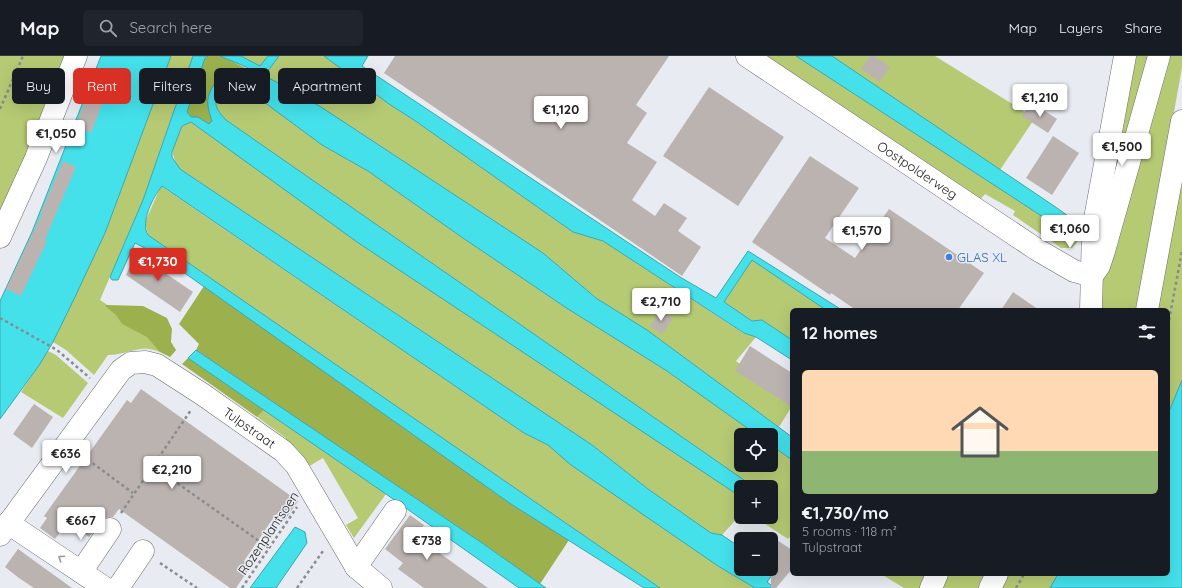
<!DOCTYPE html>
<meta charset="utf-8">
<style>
:root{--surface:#171b24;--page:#20242c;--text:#f1f3f6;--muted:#9ea1a6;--line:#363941;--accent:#d93025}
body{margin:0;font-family:Quicksand,sans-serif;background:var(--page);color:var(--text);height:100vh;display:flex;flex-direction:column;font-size:15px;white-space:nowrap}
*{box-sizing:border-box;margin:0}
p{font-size:13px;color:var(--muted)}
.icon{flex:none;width:22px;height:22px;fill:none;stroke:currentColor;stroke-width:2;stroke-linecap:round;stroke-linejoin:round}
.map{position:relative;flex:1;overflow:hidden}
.sheet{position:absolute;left:790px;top:252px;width:380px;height:268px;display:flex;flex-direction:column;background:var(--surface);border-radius:6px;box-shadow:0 4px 16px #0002}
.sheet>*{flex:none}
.top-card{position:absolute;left:12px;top:12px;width:380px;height:36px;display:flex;gap:8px}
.controls{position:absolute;left:734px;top:372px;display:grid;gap:8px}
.controls a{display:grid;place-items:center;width:44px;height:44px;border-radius:6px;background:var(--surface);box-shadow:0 4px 16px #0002;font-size:20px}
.price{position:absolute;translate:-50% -34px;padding:0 9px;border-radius:4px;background:#fff;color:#222;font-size:13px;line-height:26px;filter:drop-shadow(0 1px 2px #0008)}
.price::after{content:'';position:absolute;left:50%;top:24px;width:12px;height:9px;margin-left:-6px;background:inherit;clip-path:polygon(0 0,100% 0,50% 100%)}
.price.current{background:var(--accent);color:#fff}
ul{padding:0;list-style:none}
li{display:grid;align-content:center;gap:8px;height:212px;padding:0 12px}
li+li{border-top:1px solid var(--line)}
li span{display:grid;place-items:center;height:124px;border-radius:6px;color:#555}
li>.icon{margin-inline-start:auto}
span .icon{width:72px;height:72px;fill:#fffc;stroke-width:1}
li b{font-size:17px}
h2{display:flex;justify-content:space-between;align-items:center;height:48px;padding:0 12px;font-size:17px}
.chip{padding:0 14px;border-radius:6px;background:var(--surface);box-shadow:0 4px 16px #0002;font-size:14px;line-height:36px}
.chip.current{background:var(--accent);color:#fff}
header{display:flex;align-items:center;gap:24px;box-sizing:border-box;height:56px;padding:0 20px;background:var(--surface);border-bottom:1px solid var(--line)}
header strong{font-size:19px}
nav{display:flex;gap:22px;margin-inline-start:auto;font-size:14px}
.search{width:280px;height:36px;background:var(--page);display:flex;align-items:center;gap:10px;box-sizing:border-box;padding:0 14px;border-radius:6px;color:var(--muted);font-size:15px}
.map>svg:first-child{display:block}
.green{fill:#b6ca74}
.forest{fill:#9cb14e}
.water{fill:#44e1eb;stroke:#39a7af}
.building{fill:#bbb3b0}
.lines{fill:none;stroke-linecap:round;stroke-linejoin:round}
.minor-casing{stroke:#676a6f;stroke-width:23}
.tertiary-casing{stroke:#676a6f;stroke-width:23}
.path{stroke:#888b8f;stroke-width:2.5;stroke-dasharray:3 3;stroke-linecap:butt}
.minor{stroke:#fff;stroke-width:22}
.tertiary{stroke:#fff;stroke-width:22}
.oneway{stroke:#9b9b9c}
.shop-dot{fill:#3f7fe0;stroke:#e8ecf2;stroke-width:1.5}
.labels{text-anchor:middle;stroke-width:3;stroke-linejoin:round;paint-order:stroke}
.street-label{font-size:13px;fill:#202123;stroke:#e8ecf2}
.shop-label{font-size:13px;fill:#366cbe;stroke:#e8ecf2;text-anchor:start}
</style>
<header>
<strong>Map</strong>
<div class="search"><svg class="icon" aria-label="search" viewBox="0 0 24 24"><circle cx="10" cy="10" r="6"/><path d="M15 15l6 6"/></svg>Search here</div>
<nav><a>Map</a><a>Layers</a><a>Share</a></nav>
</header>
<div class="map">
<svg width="1182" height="532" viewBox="0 0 1182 532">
<rect width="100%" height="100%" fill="#e8ecf2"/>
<!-- green -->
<g class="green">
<polygon points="0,0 73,0 0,175"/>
<path d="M171,0h22l-50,144 -43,100 76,50 -6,7c-29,-17 -35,-3 -62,-2l-14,20 -28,-25 -13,-8 52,-109z"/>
<polygon points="241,0 268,0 260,10"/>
<polygon points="279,0 324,0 389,48 414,64 573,176 603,185 743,277 756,281 736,305 792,344 792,350 779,371 647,274 596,242 543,197 321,51 269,22 267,16"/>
<polygon points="765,0 796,0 1060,172 1067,175 1071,173 1073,169 1081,172 1078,185 1072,192 1061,192 1013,159 1015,155 985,138 979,145"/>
<polygon points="832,0 935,0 1035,62 1000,114"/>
<polygon points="1133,0 1150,0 1100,172"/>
<polygon points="1168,0 1182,0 1182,11 1139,254 1098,254 1102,220"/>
<path d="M237,26l85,63 46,26 92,65 105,71 102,64 90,64h-16v30h30v-20l21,15v75l-4,4 -32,-21 15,-1v-30h-17l-528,-367c-14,-15 -12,-19 -3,-36z"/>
<path d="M191,66l550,375v17l-19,21 -11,-2 -63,-44 -56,-44 -412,-276c-13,-19 -6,-23 2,-43z"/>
<polygon points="1182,109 1182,324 1168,358 1168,254 1156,254"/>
<polygon points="161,130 524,377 548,389 572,409 718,510 755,532 660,532 148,179 145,166"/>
<polygon points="752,204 826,254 792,254 792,284 762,264 752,265 724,246"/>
<polygon points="48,295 56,299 88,327 63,362 21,336"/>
<polygon points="264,354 386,438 354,482 346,469 358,462 323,402 306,412 286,391 286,382 257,361"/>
<polygon points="881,518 928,518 921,532 904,532"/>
<polygon points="946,518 989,518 982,532 940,532"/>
<polygon points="1009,518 1058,518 1050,532 1001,532"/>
</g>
<!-- forest -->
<g class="forest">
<polygon points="208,0 221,0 261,20 257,28 227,18 209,54 212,65 209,68 198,61 191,61 187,56 205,2"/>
<polygon points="204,230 511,448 569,484 540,528 482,487 196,294 199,288 179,268"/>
<polygon points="107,249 143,250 167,262 172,273 171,286 176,294 170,301 159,295 147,281 122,268 116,259 105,250"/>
<polygon points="188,302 264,354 257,361 182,308"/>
</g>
<!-- water -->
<g class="water">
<polygon points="101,0 171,0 105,177 74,243 53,286 40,308 0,363 0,245 32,176"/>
<path d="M193,0h15l-3,2 -18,54 4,5h7l11,7 3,-3c-2,-7 -5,-14 -4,-22 2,-14 17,-31 33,-25 5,1 11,7 16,10l4,-8 -15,-9 -26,-11h21l19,10 8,-10h11l-12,16 2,6 52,29 222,146 53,45 51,32 145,107v23l-21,-15v-10h-14l-90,-64 -102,-64 -105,-71 -92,-65 -46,-26 -85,-63 -14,2c-9,17 -11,21 3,36l528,367h-13v10l-384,-255 -166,-120 -9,4 -10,26v5l8,12 412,276 56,44 63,44 11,2 19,13v21h30l3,3 -7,10 8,6h-20l-37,-22 -147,-101 -23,-20 -24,-12 -362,-247c-9,11 -22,36 -14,49l512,353h-16l-133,-84 -349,-247 -27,-14 -17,37h-6l-2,-3 33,-77z"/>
<polygon points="324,0 368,0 362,10 680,221 716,242 748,195 842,254 826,254 752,204 724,246 752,265 762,264 792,284 792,304 756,281 744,277 603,185 573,176 414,64 389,48"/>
<polygon points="796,0 832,0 1057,152 1068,160 1073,169 1071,173 1067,175 1060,172"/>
<polygon points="196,294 482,487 546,532 519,532 386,438 188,302"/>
<polygon points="1182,324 1182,532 1050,532 1058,518 1168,518 1168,358"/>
<polygon points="295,471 305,476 307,487 276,532 250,532"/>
</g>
<!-- building -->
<g class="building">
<polygon points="395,0 669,0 636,49 647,57 627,87 657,106 632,144 655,160 664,147 687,162 678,175 701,191 682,220 384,17"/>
<polygon points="870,0 874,0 890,11 880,26 861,13"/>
<polygon points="94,22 110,28 91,77 75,71"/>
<polygon points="709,31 784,81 738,150 663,100"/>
<polygon points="1031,46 1057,63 1048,77 1022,60"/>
<polygon points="1053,80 1079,97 1052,139 1026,122"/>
<polygon points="810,100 859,132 825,182 855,202 889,153 984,217 958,254 856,254 831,237 830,239 752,186"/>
<polygon points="63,105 76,111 45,184 47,185 21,240 6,233 42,157 41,156"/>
<polygon points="137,195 158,206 156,211 193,236 180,256 126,219"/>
<polygon points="1013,236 1039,254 1001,254"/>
<polygon points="660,255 673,263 662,278 650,270"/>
<polygon points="750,290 792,317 792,351 735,315"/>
<polygon points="141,333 298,445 285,464 276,458 244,505 251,510 236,532 230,532 119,453 113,461 105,462 100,466 89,481 68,466 55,483 40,472 47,462 44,460 127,344 131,347"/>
<polygon points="34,348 53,361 32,392 13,378"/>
<polygon points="410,459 424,469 416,480 488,532 424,532 398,513 403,507 385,493"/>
<polygon points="771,480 792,494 792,513 776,532 771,532"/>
<polygon points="18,493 40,509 72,532 34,532 19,522 5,511"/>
</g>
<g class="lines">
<defs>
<g id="minor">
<polyline points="0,181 36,102 76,0"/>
<polyline points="1091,254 1093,173 1125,0"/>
<polyline points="8,467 105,532"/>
<path id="s1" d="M0,479l121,-165 10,-7 14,-1 12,3 45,29 81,57 13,14 60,102 25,21"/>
<polyline points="356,511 395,455"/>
<polyline points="81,516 110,473"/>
<polyline points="118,532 143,495"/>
<polyline points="931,532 937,518"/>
</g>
<g id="tertiary">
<path id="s2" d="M747,0l289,193 38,22 18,5 7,-10 5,-15 55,-195"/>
<polyline points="1147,254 1182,65"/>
<polyline points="990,532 997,518"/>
</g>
</defs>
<!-- minor casing -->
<use href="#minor" class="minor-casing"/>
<!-- tertiary casing -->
<use href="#tertiary" class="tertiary-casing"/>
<!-- path -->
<g class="path">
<polyline points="0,53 23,0"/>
<polyline points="0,262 57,294 90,322"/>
<polyline points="1168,270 1182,195"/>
<polyline points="83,400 133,437"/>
<polyline points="153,410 269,492"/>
<polyline points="121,457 191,354"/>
<polyline points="160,507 197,532"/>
<polyline points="242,532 297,451"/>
<polyline points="297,532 323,495"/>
<polyline points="1016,532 1024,518"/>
</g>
<!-- minor -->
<use href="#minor" class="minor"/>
<!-- tertiary -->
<use href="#tertiary" class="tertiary"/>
</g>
<!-- one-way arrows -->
<defs><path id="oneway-chevron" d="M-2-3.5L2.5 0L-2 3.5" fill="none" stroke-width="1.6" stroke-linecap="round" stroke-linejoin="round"/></defs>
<use class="oneway" href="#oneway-chevron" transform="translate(61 502) rotate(-146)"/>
<!-- markers -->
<circle class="shop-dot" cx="949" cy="201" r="4"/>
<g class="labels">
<!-- street labels -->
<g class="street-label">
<text dy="5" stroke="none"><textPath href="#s2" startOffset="205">Oostpolderweg</textPath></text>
<text dy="5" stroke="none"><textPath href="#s1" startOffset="355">Tulpstraat</textPath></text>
<text transform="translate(268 477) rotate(-56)" y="5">Rozenplantsoen</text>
</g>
<!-- shop labels -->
<g class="shop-label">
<text x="957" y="206">GLAS XL</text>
</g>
</g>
</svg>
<div class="controls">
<a><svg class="icon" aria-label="locate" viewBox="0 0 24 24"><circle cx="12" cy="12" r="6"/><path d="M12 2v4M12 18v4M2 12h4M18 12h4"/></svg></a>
<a>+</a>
<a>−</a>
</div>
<b class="price" style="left:1040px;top:62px">€1,210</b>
<b class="price" style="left:561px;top:74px">€1,120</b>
<b class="price" style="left:56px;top:98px">€1,050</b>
<b class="price" style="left:1122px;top:111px">€1,500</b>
<b class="price" style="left:1070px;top:193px">€1,060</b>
<b class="price" style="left:862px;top:195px">€1,570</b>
<b class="price current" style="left:158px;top:226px">€1,730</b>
<b class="price" style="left:661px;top:266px">€2,710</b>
<b class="price" style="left:66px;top:418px">€636</b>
<b class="price" style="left:172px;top:434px">€2,210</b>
<b class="price" style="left:81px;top:485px">€667</b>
<b class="price" style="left:427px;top:505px">€738</b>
<div class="top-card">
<a class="chip">Buy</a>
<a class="chip current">Rent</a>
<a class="chip">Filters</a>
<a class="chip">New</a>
<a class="chip">Apartment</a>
</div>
<section class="sheet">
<h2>12 homes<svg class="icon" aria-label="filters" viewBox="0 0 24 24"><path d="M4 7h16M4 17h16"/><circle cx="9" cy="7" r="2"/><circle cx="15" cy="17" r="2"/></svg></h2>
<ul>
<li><span style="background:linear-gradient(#ffd9b3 65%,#8fb573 0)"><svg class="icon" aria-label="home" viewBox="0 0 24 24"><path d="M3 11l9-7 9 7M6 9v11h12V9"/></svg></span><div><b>€1,730/mo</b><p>5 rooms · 118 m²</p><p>Tulpstraat</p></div></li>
</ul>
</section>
</div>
